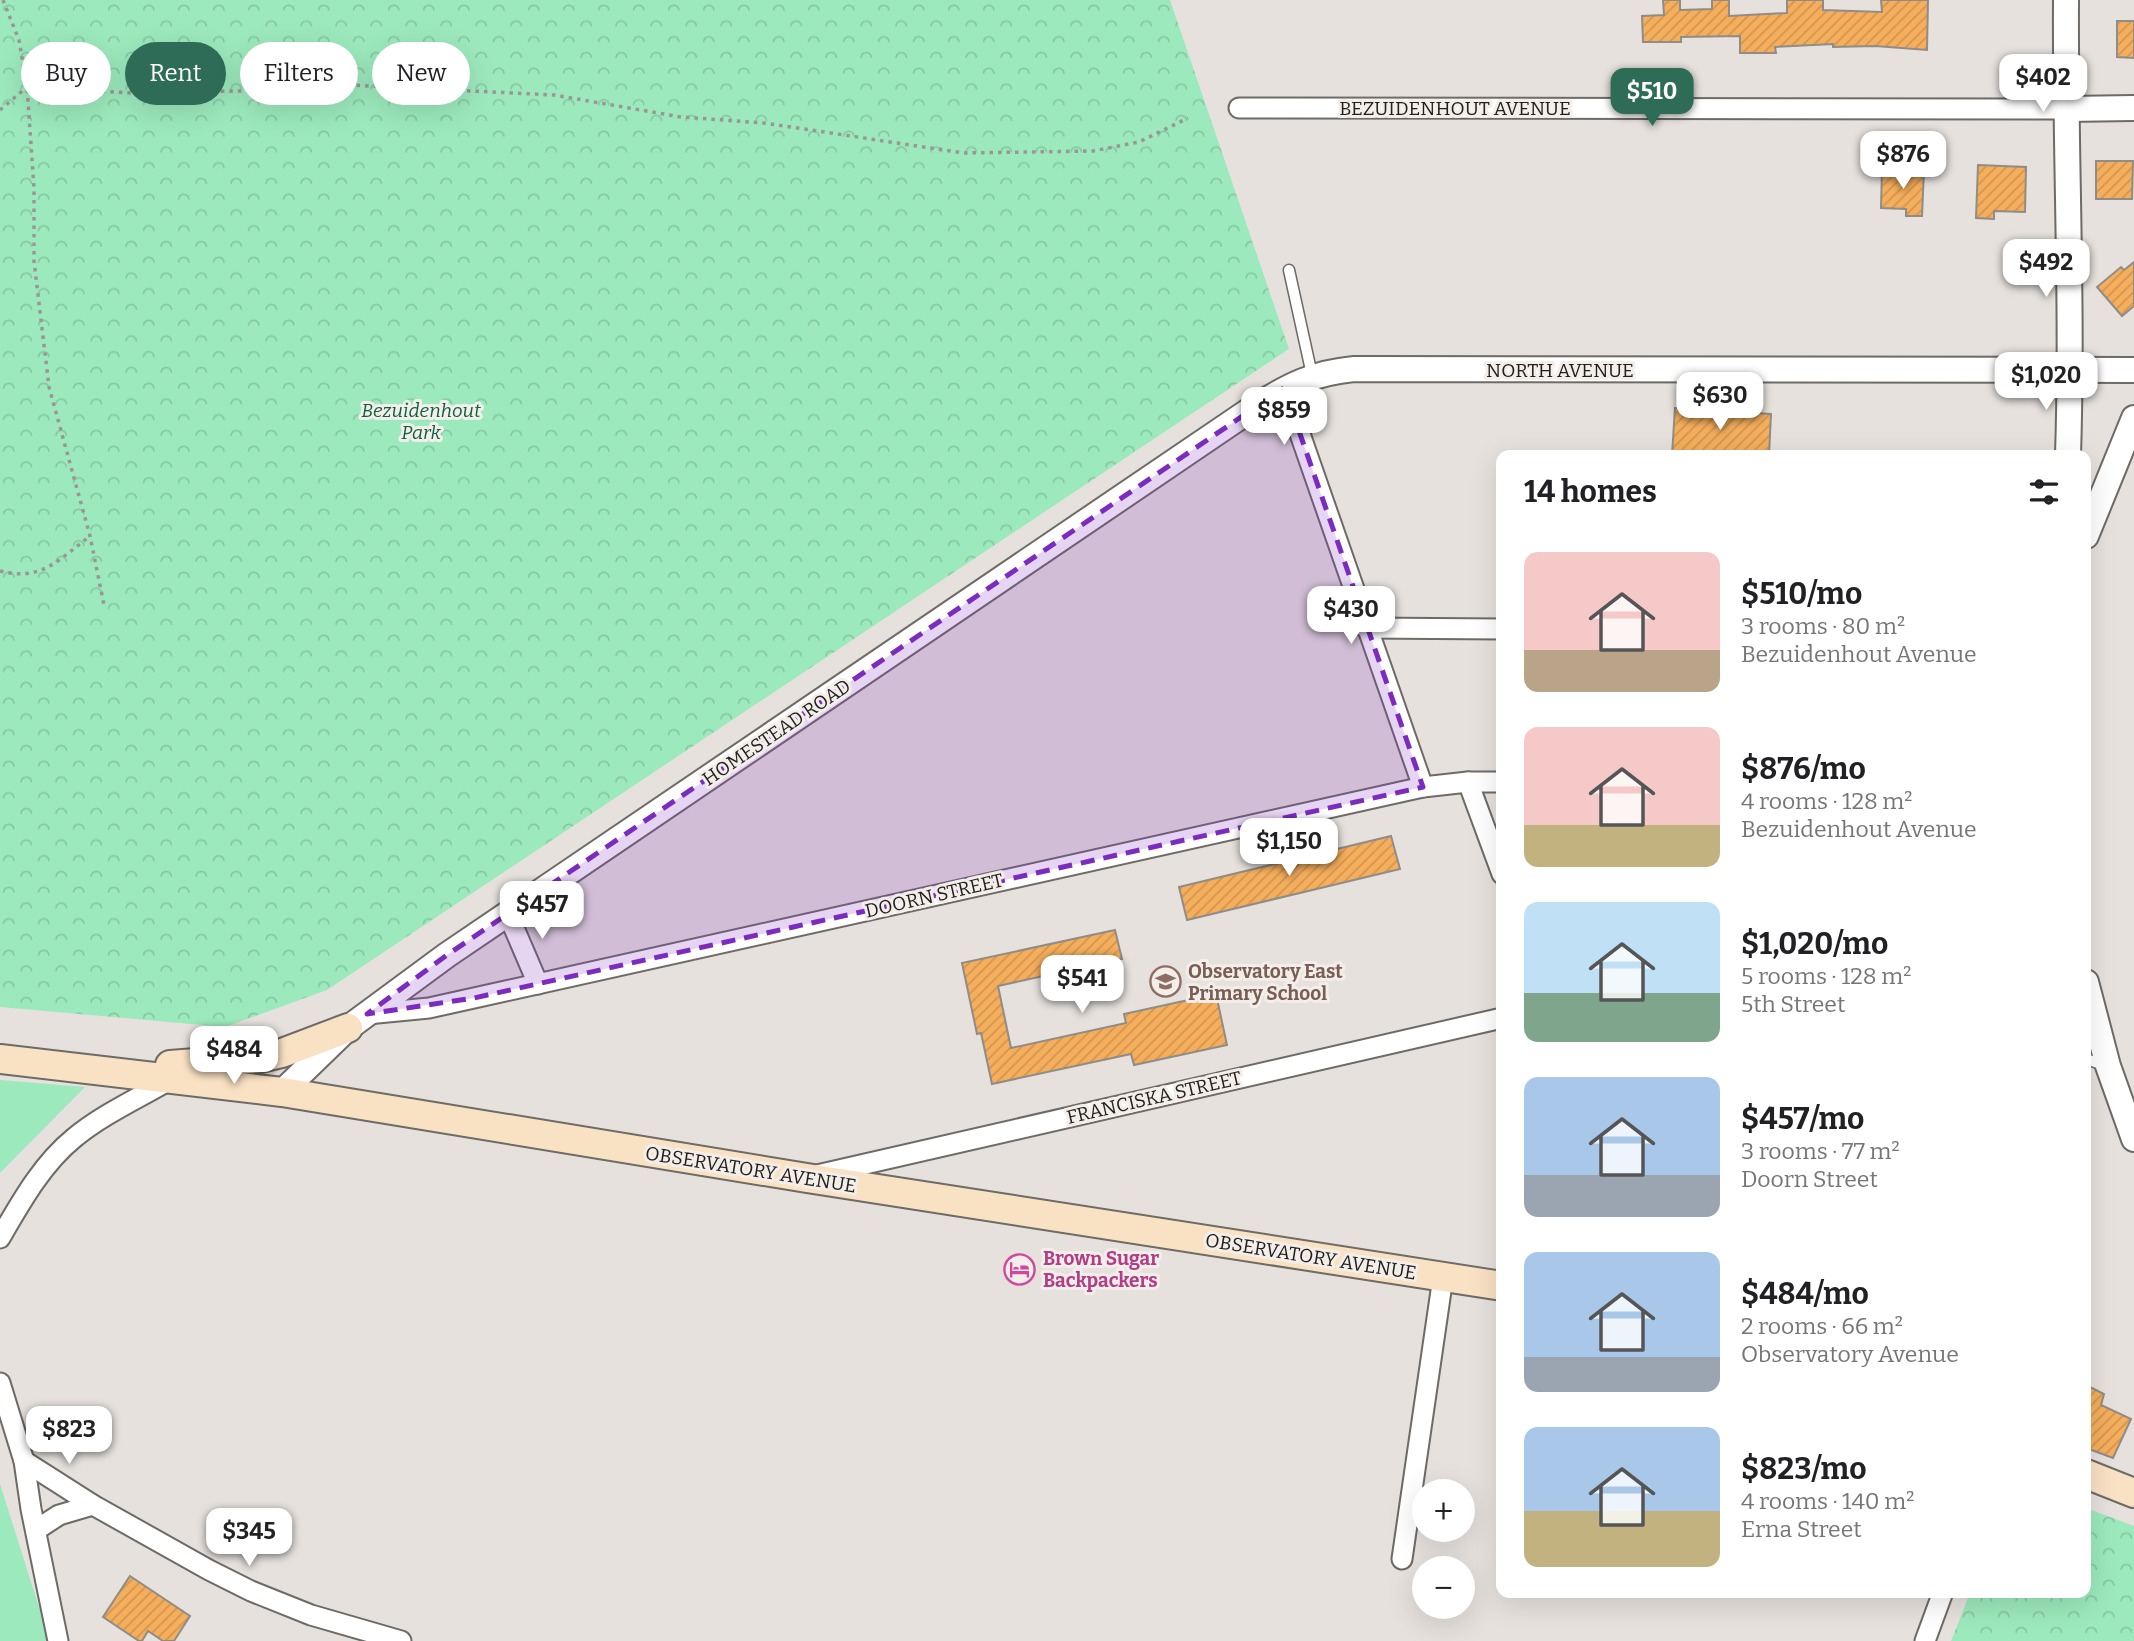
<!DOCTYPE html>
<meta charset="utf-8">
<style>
:root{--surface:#fff;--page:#f2f2f2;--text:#202124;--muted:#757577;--accent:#2e6c58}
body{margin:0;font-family:Bitter,serif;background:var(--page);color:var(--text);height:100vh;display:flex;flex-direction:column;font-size:26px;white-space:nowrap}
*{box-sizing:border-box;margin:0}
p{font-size:23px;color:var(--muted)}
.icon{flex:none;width:38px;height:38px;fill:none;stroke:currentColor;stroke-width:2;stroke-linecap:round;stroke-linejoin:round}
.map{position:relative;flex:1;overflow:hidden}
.drawer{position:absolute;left:1496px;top:450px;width:595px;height:1148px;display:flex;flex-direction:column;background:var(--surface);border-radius:14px;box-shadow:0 7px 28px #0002}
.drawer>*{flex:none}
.guide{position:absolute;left:21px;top:42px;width:665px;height:63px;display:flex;gap:14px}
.controls{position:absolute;left:1412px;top:1479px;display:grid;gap:14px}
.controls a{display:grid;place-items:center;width:63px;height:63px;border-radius:50%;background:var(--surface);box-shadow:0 7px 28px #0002;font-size:35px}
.price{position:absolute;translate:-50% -60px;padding:0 16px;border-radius:14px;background:#fff;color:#222;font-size:23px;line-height:46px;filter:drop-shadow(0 2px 4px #0008)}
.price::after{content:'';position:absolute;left:50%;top:42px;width:21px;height:16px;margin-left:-10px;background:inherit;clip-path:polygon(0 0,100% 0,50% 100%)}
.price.on{background:var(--accent);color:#fff}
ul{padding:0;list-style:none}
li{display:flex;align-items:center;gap:21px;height:175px;padding:0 28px}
li span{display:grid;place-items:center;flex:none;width:196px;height:140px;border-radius:14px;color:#555}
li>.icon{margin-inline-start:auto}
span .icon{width:84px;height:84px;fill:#fffc;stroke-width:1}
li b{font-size:30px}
h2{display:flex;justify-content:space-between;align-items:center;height:84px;padding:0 28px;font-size:30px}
.tag{padding:0 24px;border-radius:32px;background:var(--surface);box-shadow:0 7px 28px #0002;font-size:24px;line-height:63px}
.tag.on{background:var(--accent);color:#fff}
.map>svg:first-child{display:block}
.green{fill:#9ce9bd}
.forest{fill:url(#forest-crowns)}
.building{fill:url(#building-hatch);stroke:#908c88;stroke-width:2}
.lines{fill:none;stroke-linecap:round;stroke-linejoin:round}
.service-casing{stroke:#6e6a66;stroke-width:13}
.minor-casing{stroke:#6e6a66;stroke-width:23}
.tertiary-casing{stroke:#6e6a66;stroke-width:28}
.secondary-casing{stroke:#6e6a66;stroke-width:32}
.path{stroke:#9a9693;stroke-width:3.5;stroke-dasharray:3.5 5;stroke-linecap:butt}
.service{stroke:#fff;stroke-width:10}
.minor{stroke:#fff;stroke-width:19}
.tertiary{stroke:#fff;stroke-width:24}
.secondary{stroke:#f9e1c3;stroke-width:28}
.marked{fill:#7b2cbf;fill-opacity:0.2;stroke:#7b2cbf;stroke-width:5;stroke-dasharray:14 9;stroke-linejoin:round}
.labels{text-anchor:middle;stroke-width:6;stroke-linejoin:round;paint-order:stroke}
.street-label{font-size:19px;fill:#22201e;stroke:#f3eeea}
.park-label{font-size:19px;font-style:italic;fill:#0e613d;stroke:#f3eeea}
.education-label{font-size:19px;font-weight:bold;fill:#785e54;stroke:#f3eeea;text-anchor:start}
.hotel-label{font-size:19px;font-weight:bold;fill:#b23c85;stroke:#f3eeea;text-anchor:start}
</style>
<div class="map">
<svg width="2134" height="1641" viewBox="0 0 2134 1641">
<defs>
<pattern id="forest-crowns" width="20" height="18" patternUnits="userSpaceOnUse" patternTransform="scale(1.75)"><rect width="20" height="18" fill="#9ce9bd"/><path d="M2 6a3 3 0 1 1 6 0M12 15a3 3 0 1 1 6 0" fill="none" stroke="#86c8a2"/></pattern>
<pattern id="building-hatch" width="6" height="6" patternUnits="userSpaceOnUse" patternTransform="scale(1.75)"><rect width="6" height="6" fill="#f5ae5c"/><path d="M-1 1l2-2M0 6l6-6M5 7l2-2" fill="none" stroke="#d29550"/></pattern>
</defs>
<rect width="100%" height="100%" fill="#e6e1dd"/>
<!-- green -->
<g class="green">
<polygon points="0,1080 85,1087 0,1173"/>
<polygon points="0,1484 45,1626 48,1641 0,1641"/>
</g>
<!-- forest -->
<g class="forest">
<polygon points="0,0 1170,0 1289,349 327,990 225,1027 0,1007"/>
<polygon points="2086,1508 2134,1526 2134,1641 1951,1641 1970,1593 2086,1592"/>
</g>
<!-- building -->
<g class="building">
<polygon points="1663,0 1680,0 1680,10 1712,9 1712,0 1729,0 1729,16 1787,13 1787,0 1823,0 1823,10 1882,12 1881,0 1928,0 1927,50 1875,46 1833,47 1833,44 1775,47 1776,53 1740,53 1740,36 1681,37 1681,42 1643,42 1642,16 1664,15"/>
<polygon points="2117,21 2134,21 2134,58 2117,57"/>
<polygon points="2096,161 2133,161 2132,199 2096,199"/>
<polygon points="1978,165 2026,167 2025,212 1994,211 1994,219 1976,218"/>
<polygon points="1882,169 1924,170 1922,216 1906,216 1906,209 1881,208"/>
<polygon points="2134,262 2134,306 2122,316 2097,287 2121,267 2124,270"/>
<polygon points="1675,408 1771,414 1769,455 1717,451 1717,455 1672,455"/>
<polygon points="1391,836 1400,869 1187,920 1179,887"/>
<polygon points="1115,930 1122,959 998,986 1011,1048 1126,1023 1124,1014 1216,994 1227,1045 1134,1065 1131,1054 992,1084 981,1033 977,1034 962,963"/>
<polygon points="2086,1385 2104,1394 2101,1405 2131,1419 2113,1458 2086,1448"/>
<polygon points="130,1576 190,1616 174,1641 163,1641 148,1631 142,1641 139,1641 103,1617"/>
</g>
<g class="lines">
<defs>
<g id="service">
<polyline points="1289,270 1312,375"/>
<polyline points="2086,1059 2107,1066"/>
</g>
<g id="minor">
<polyline points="1239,108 2066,109"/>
<polyline points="1284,388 1423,787"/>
<polyline points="1366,628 1502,629"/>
<polyline points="1468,782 1502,874"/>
<polyline points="508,914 538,984"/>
<polyline points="367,1014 429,1008 474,998 1423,787 1468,782 1502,782"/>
<polyline points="817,1175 1502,1018"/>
<path d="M0,1238c21,-36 42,-74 74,-100 29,-24 65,-40 97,-59"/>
<polyline points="0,1383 24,1461 31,1509 58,1641"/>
<polyline points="24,1461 93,1505 209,1570 251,1591 311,1615 401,1641"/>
<polyline points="36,1530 59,1515 93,1505"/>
<polyline points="1402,1559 1443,1277"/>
<polyline points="1925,1641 1943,1592"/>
</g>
<g id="tertiary">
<path d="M2066,0c-1,152 7,303 2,455"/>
<polyline points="2066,109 2134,108"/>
<polyline points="2086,536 2134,418"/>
<polyline points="2086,982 2108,1066 2134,1139"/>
<path d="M282,1092l66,-64 99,-73 809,-549c34,-21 57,-33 98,-37l780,1"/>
</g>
<g id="secondary">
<polyline points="0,1059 282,1092 807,1178 1502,1286"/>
<polyline points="170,1065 261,1058 282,1053 348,1028"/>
<polyline points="2086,1474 2134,1493"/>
</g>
</defs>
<!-- service casing -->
<use href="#service" class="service-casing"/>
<!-- minor casing -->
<use href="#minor" class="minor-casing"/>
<!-- tertiary casing -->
<use href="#tertiary" class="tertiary-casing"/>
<!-- secondary casing -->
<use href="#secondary" class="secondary-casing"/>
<!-- path -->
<g class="path">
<polyline points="3,0 19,40 27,87 34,188 34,261 49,387 90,536 104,605"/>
<polyline points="0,110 27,87 131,93 289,90 350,85 554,95 681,117 764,123 964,153 1093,151 1139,142 1188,118"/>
<path d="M0,571c41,11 60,-12 90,-35"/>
</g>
<!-- service -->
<use href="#service" class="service"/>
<!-- minor -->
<use href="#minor" class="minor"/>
<!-- tertiary -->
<use href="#tertiary" class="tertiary"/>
<!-- secondary -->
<use href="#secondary" class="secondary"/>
</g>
<!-- marked area -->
<path class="marked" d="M1284,388l139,399 -949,211 -107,16 80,-59z"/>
<!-- icons -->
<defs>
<symbol id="school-ring" viewBox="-11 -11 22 22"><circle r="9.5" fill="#f3eeea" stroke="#8d6e63" stroke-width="1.5"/><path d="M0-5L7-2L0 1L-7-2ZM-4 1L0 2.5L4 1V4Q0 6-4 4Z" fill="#8d6e63"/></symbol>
<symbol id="hotel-ring" viewBox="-11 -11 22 22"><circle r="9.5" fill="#f3eeea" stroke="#d1479c" stroke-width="1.5"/><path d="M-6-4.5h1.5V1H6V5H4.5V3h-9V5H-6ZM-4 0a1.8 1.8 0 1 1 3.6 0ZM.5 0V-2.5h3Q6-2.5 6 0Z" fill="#d1479c"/></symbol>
</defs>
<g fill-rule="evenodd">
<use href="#school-ring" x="1148" y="964" width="35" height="35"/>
<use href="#hotel-ring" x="1002" y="1252" width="35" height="35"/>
</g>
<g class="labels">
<!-- street labels -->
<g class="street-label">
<text x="1455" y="115">BEZUIDENHOUT AVENUE</text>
<text x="1560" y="377">NORTH AVENUE</text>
<text transform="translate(776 732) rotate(-34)" y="7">HOMESTEAD ROAD</text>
<text transform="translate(934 895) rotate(-13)" y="7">DOORN STREET</text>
<text transform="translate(1154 1097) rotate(-13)" y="7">FRANCISKA STREET</text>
<text transform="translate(751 1169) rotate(9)" y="7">OBSERVATORY AVENUE</text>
<text transform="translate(1311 1256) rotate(9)" y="7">OBSERVATORY AVENUE</text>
</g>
<!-- park labels -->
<g class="park-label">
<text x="421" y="417">Bezuidenhout<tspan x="421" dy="22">Park</tspan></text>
</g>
<!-- education labels -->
<g class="education-label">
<text x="1188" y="978">Observatory East<tspan x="1188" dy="22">Primary School</tspan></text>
</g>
<!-- hotel labels -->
<g class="hotel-label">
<text x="1043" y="1265">Brown Sugar<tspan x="1043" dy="22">Backpackers</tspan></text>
</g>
</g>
</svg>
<div class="controls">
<a>+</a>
<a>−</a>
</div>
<b class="price" style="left:2043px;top:114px">$402</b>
<b class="price on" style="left:1652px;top:128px">$510</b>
<b class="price" style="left:1903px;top:191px">$876</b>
<b class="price" style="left:2046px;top:299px">$492</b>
<b class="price" style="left:2046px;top:412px">$1,020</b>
<b class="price" style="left:1720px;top:432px">$630</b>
<b class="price" style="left:1284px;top:447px">$859</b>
<b class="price" style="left:1351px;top:646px">$430</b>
<b class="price" style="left:1289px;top:878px">$1,150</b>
<b class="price" style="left:542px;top:941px">$457</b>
<b class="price" style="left:1082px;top:1015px">$541</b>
<b class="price" style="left:234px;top:1086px">$484</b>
<b class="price" style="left:69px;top:1466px">$823</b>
<b class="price" style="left:249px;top:1568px">$345</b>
<div class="guide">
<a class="tag">Buy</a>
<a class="tag on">Rent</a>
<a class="tag">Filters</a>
<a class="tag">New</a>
</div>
<section class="drawer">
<h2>14 homes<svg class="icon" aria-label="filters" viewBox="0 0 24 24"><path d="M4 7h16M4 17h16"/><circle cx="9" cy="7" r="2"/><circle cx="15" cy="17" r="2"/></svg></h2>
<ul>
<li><span style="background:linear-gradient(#f6c9c9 70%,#b9a48a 0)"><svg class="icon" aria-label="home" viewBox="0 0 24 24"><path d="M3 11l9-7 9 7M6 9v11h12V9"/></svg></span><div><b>$510/mo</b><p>3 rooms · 80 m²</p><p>Bezuidenhout Avenue</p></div></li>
<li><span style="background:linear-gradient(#f6c9c9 70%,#c2b280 0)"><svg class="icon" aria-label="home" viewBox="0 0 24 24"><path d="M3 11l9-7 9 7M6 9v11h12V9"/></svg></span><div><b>$876/mo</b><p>4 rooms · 128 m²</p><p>Bezuidenhout Avenue</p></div></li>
<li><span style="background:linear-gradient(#bfe0f5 65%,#7fa58c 0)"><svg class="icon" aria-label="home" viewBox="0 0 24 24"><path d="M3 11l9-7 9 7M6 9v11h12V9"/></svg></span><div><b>$1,020/mo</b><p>5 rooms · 128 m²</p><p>5th Street</p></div></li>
<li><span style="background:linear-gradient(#a9c7e8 70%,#9aa5b1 0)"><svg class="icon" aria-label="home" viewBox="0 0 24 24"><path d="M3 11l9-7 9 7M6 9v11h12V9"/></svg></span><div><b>$457/mo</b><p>3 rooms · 77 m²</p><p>Doorn Street</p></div></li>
<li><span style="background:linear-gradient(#a9c7e8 75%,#9aa5b1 0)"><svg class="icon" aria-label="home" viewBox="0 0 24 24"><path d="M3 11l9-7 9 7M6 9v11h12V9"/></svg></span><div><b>$484/mo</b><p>2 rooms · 66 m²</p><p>Observatory Avenue</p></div></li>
<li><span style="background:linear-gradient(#a9c7e8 60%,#c2b280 0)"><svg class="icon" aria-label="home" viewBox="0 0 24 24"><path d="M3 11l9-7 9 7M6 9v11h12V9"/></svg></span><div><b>$823/mo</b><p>4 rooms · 140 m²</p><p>Erna Street</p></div></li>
</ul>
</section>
</div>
